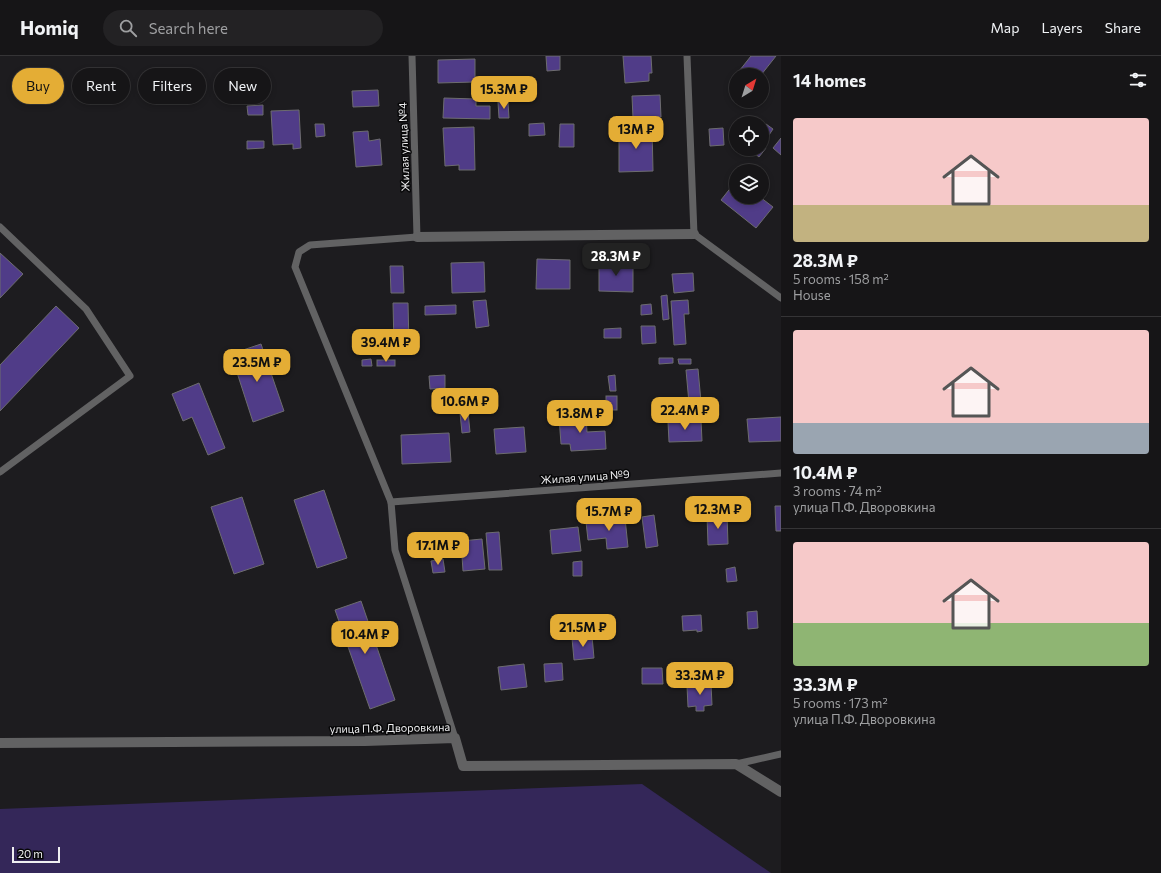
<!DOCTYPE html>
<meta charset="utf-8">
<style>
:root{--surface:#161517;--page:#232224;--text:#f1f3f6;--muted:#9e9fa1;--line:#353436;--accent:#e4ad35}
body{margin:0;font-family:Commissioner,sans-serif;background:var(--page);color:var(--text);height:100vh;display:flex;flex-direction:column;font-size:15px;white-space:nowrap}
*{box-sizing:border-box;margin:0}
p{font-size:13px;color:var(--muted)}
.icon{flex:none;width:22px;height:22px;fill:none;stroke:currentColor;stroke-width:2;stroke-linecap:round;stroke-linejoin:round}
.map{position:relative;flex:1;overflow:hidden}
.side{display:flex;flex-direction:column;background:var(--surface);width:380px}
.side>*{flex:none}
.hud{position:absolute;left:12px;top:12px;width:380px;height:36px;display:flex;gap:8px}
.needle{width:26px;rotate:38deg}
.tools{position:absolute;left:729px;top:12px;display:grid;gap:8px}
.tools a{display:grid;place-items:center;width:40px;height:40px;border-radius:50%;background:var(--surface);box-shadow:0 2px 6px #0003,0 0 0 1px var(--line);font-size:20px}
.scale{position:absolute;left:12px;bottom:10px;width:48px;box-sizing:border-box;padding-left:4px;border:2px solid #efeff1;border-top:0;font-size:11px;line-height:14px;white-space:nowrap;color:#efeff1;-webkit-text-stroke:3px #070708;paint-order:stroke}
.price{position:absolute;translate:-50% -34px;padding:0 9px;border-radius:8px;background:var(--accent);color:#111;font-size:13px;line-height:26px;filter:drop-shadow(0 1px 2px #0008)}
.price::after{content:'';position:absolute;left:50%;top:24px;width:12px;height:9px;margin-left:-6px;background:inherit;clip-path:polygon(0 0,100% 0,50% 100%)}
.price.selected{background:#222;color:#fff}
ul{padding:0;list-style:none}
li{display:grid;align-content:center;gap:8px;height:212px;padding:0 12px}
li+li{border-top:1px solid var(--line)}
li span{display:grid;place-items:center;height:124px;border-radius:4px;color:#555}
li>.icon{margin-inline-start:auto}
span .icon{width:72px;height:72px;fill:#fffc;stroke-width:1}
li b{font-size:17px}
h2{display:flex;justify-content:space-between;align-items:center;height:48px;padding:0 12px;font-size:17px}
.chip{padding:0 14px;border-radius:18px;background:var(--surface);box-shadow:0 2px 6px #0003,0 0 0 1px var(--line);font-size:14px;line-height:36px}
.chip.selected{background:var(--accent);color:#111}
header{display:flex;align-items:center;gap:24px;box-sizing:border-box;height:56px;padding:0 20px;background:var(--surface);border-bottom:1px solid var(--line)}
header strong{font-size:19px}
nav{display:flex;gap:22px;margin-inline-start:auto;font-size:14px}
.search{width:280px;height:36px;background:var(--page);display:flex;align-items:center;gap:10px;box-sizing:border-box;padding:0 14px;border-radius:22px;color:var(--muted);font-size:15px}
main{display:flex;flex:1;min-height:0}
.map>svg:first-child{display:block}
.green{fill:#342759}
.building{fill:#503c88;stroke:#6d6c6f}
.lines{fill:none;stroke-linecap:round;stroke-linejoin:round}
.service{stroke:#626263;stroke-width:7}
.minor{stroke:#626263;stroke-width:10}
.labels{text-anchor:middle;stroke-width:3;stroke-linejoin:round;paint-order:stroke}
.street-label{font-size:11px;fill:#efeff1;stroke:#070708}
</style>
<header>
<strong>Homiq</strong>
<div class="search"><svg class="icon" aria-label="search" viewBox="0 0 24 24"><circle cx="10" cy="10" r="6"/><path d="M15 15l6 6"/></svg>Search here</div>
<nav><a>Map</a><a>Layers</a><a>Share</a></nav>
</header>
<main>
<div class="map">
<svg width="781" height="817" viewBox="0 0 781 817">
<rect width="100%" height="100%" fill="#1d1c1f"/>
<!-- green -->
<polygon class="green" points="642,728 771,817 0,817 0,753"/>
<!-- building -->
<g class="building">
<polygon points="546,0 560,0 560,14 547,15"/>
<polygon points="623,0 651,0 652,17 649,17 649,25 625,27"/>
<polygon points="751,0 776,0 761,19 736,19"/>
<polygon points="475,3 475,26 438,27 438,4"/>
<polygon points="259,20 261,41 243,42 241,22"/>
<polygon points="511,31 520,31 520,45 512,45"/>
<polygon points="378,34 379,50 353,51 352,35"/>
<polygon points="660,39 661,61 633,62 632,40"/>
<polygon points="444,42 476,43 476,50 490,50 490,63 443,62"/>
<polygon points="498,46 508,46 509,62 499,62"/>
<polygon points="263,49 263,59 248,59 247,50"/>
<polygon points="299,54 301,92 293,93 293,88 273,89 271,55"/>
<polygon points="544,67 545,79 529,80 529,68"/>
<polygon points="315,68 324,68 325,80 316,81"/>
<polygon points="560,68 574,68 574,91 559,91"/>
<polygon points="766,68 773,73 767,82 762,78 762,74"/>
<polygon points="474,71 475,114 459,114 459,109 445,110 443,72"/>
<polygon points="652,71 653,115 619,116 619,72"/>
<polygon points="723,72 724,89 710,90 709,73"/>
<polygon points="368,75 369,85 380,83 382,109 356,111 353,76"/>
<polygon points="781,82 781,99 773,92"/>
<polygon points="247,85 264,85 264,92 247,93"/>
<polygon points="762,89 766,92 759,101 749,93 762,93"/>
<polygon points="736,125 736,141 760,141 773,151 756,172 721,144"/>
<polygon points="0,197 23,218 0,242"/>
<polygon points="537,203 570,204 570,233 536,233"/>
<polygon points="484,206 485,236 452,237 451,207"/>
<polygon points="599,206 633,206 633,236 599,235"/>
<polygon points="390,210 403,210 404,237 391,237"/>
<polygon points="693,217 694,235 674,237 672,218"/>
<polygon points="667,239 669,263 663,264 661,240"/>
<polygon points="486,244 489,270 476,272 473,245"/>
<polygon points="688,244 689,258 684,258 686,288 674,289 671,245"/>
<polygon points="393,247 408,247 409,289 394,289"/>
<polygon points="651,248 652,258 641,259 641,249"/>
<polygon points="456,249 456,258 425,259 425,250"/>
<polygon points="56,250 79,272 0,355 0,309"/>
<polygon points="641,270 655,270 656,287 642,288"/>
<polygon points="621,272 621,282 604,282 604,273"/>
<polygon points="261,288 284,355 253,366 231,298"/>
<polygon points="659,302 673,302 673,307 659,308"/>
<polygon points="371,303 372,310 362,310 362,304"/>
<polygon points="678,303 691,303 691,308 679,308"/>
<rect x="377" y="304" width="18" height="6"/>
<polygon points="698,313 701,346 689,347 686,314"/>
<polygon points="445,319 445,332 430,333 429,320"/>
<polygon points="615,319 616,335 610,335 608,320"/>
<polygon points="199,327 225,392 208,399 192,361 183,365 172,338"/>
<rect x="606" y="340" width="11" height="14"/>
<polygon points="468,356 470,376 462,377 460,357"/>
<polygon points="586,359 587,376 605,375 606,393 571,395 570,388 561,388 559,361"/>
<polygon points="781,361 781,385 749,386 747,363"/>
<polygon points="701,364 702,385 669,386 668,366"/>
<polygon points="524,371 526,396 496,398 494,373"/>
<polygon points="449,377 451,406 402,408 401,379"/>
<polygon points="324,434 347,502 317,512 294,444"/>
<polygon points="242,441 264,508 234,518 211,451"/>
<polygon points="775,450 781,450 781,475 776,475"/>
<polygon points="727,458 728,488 708,489 707,459"/>
<polygon points="654,459 658,490 646,492 642,461"/>
<polygon points="625,462 628,491 607,493 606,482 588,484 586,466"/>
<polygon points="578,471 581,495 552,498 550,474"/>
<polygon points="499,476 502,514 489,514 486,477"/>
<polygon points="482,483 485,513 463,515 461,485"/>
<polygon points="443,503 445,516 433,517 431,505"/>
<polygon points="582,505 582,520 573,520 573,506"/>
<polygon points="735,511 737,525 727,526 726,513"/>
<polygon points="361,545 395,644 370,653 335,554"/>
<polygon points="757,555 758,572 748,573 747,556"/>
<polygon points="701,559 702,575 697,576 697,574 683,575 682,560"/>
<polygon points="592,580 594,602 574,604 572,582"/>
<polygon points="562,607 563,624 545,626 544,608"/>
<polygon points="524,608 527,631 501,634 498,611"/>
<polygon points="642,612 662,612 663,628 642,628"/>
<polygon points="711,628 712,649 704,650 704,655 696,655 696,650 688,651 687,630"/>
</g>
<g class="lines">
<!-- service -->
<g class="service">
<polyline points="412,0 417,181 310,189 299,196 295,211 391,446 395,494 455,682"/>
<polyline points="687,0 694,178 781,242"/>
<polyline points="0,171 86,253 130,320 0,416"/>
<polyline points="391,446 781,417"/>
<polyline points="736,708 781,698"/>
</g>
<!-- minor -->
<g class="minor">
<polyline points="417,181 694,178"/>
<polyline points="0,687 365,685 455,682 463,710 736,708 781,736"/>
</g>
</g>
<g class="labels">
<!-- street labels -->
<g class="street-label">
<text transform="translate(404 91) rotate(-92)" y="4">Жилая улица №4</text>
<text transform="translate(585 421) rotate(-4)" y="4">Жилая улица №9</text>
<text transform="translate(390 672) rotate(-1)" y="4">улица П.Ф. Дворовкина</text>
</g>
</g>
</svg>
<div class="tools">
<a><svg class="needle" viewBox="-14 -14 28 28"><path d="M0-13l5 13h-10z" fill="#e53935"/><path d="M0 13l5-13h-10z" fill="#9e9fa1"/></svg></a>
<a><svg class="icon" aria-label="locate" viewBox="0 0 24 24"><circle cx="12" cy="12" r="6"/><path d="M12 2v4M12 18v4M2 12h4M18 12h4"/></svg></a>
<a><svg class="icon" aria-label="layers" viewBox="0 0 24 24"><path d="M12 4l9 5-9 5-9-5zM3 14l9 5 9-5"/></svg></a>
</div>
<div class="scale">20 m</div>
<b class="price" style="left:504px;top:54px">15.3M ₽</b>
<b class="price" style="left:636px;top:94px">13M ₽</b>
<b class="price selected" style="left:616px;top:221px">28.3M ₽</b>
<b class="price" style="left:386px;top:307px">39.4M ₽</b>
<b class="price" style="left:257px;top:327px">23.5M ₽</b>
<b class="price" style="left:465px;top:366px">10.6M ₽</b>
<b class="price" style="left:685px;top:375px">22.4M ₽</b>
<b class="price" style="left:580px;top:378px">13.8M ₽</b>
<b class="price" style="left:718px;top:474px">12.3M ₽</b>
<b class="price" style="left:609px;top:476px">15.7M ₽</b>
<b class="price" style="left:438px;top:510px">17.1M ₽</b>
<b class="price" style="left:583px;top:592px">21.5M ₽</b>
<b class="price" style="left:365px;top:599px">10.4M ₽</b>
<b class="price" style="left:700px;top:640px">33.3M ₽</b>
<div class="hud">
<a class="chip selected">Buy</a>
<a class="chip">Rent</a>
<a class="chip">Filters</a>
<a class="chip">New</a>
</div>
</div>
<section class="side">
<h2>14 homes<svg class="icon" aria-label="filters" viewBox="0 0 24 24"><path d="M4 7h16M4 17h16"/><circle cx="9" cy="7" r="2"/><circle cx="15" cy="17" r="2"/></svg></h2>
<ul>
<li><span style="background:linear-gradient(#f6c9c9 70%,#c2b280 0)"><svg class="icon" aria-label="home" viewBox="0 0 24 24"><path d="M3 11l9-7 9 7M6 9v11h12V9"/></svg></span><div><b>28.3M ₽</b><p>5 rooms · 158 m²</p><p>House</p></div></li>
<li><span style="background:linear-gradient(#f6c9c9 75%,#9aa5b1 0)"><svg class="icon" aria-label="home" viewBox="0 0 24 24"><path d="M3 11l9-7 9 7M6 9v11h12V9"/></svg></span><div><b>10.4M ₽</b><p>3 rooms · 74 m²</p><p>улица П.Ф. Дворовкина</p></div></li>
<li><span style="background:linear-gradient(#f6c9c9 65%,#8fb573 0)"><svg class="icon" aria-label="home" viewBox="0 0 24 24"><path d="M3 11l9-7 9 7M6 9v11h12V9"/></svg></span><div><b>33.3M ₽</b><p>5 rooms · 173 m²</p><p>улица П.Ф. Дворовкина</p></div></li>
</ul>
</section>
</main>
